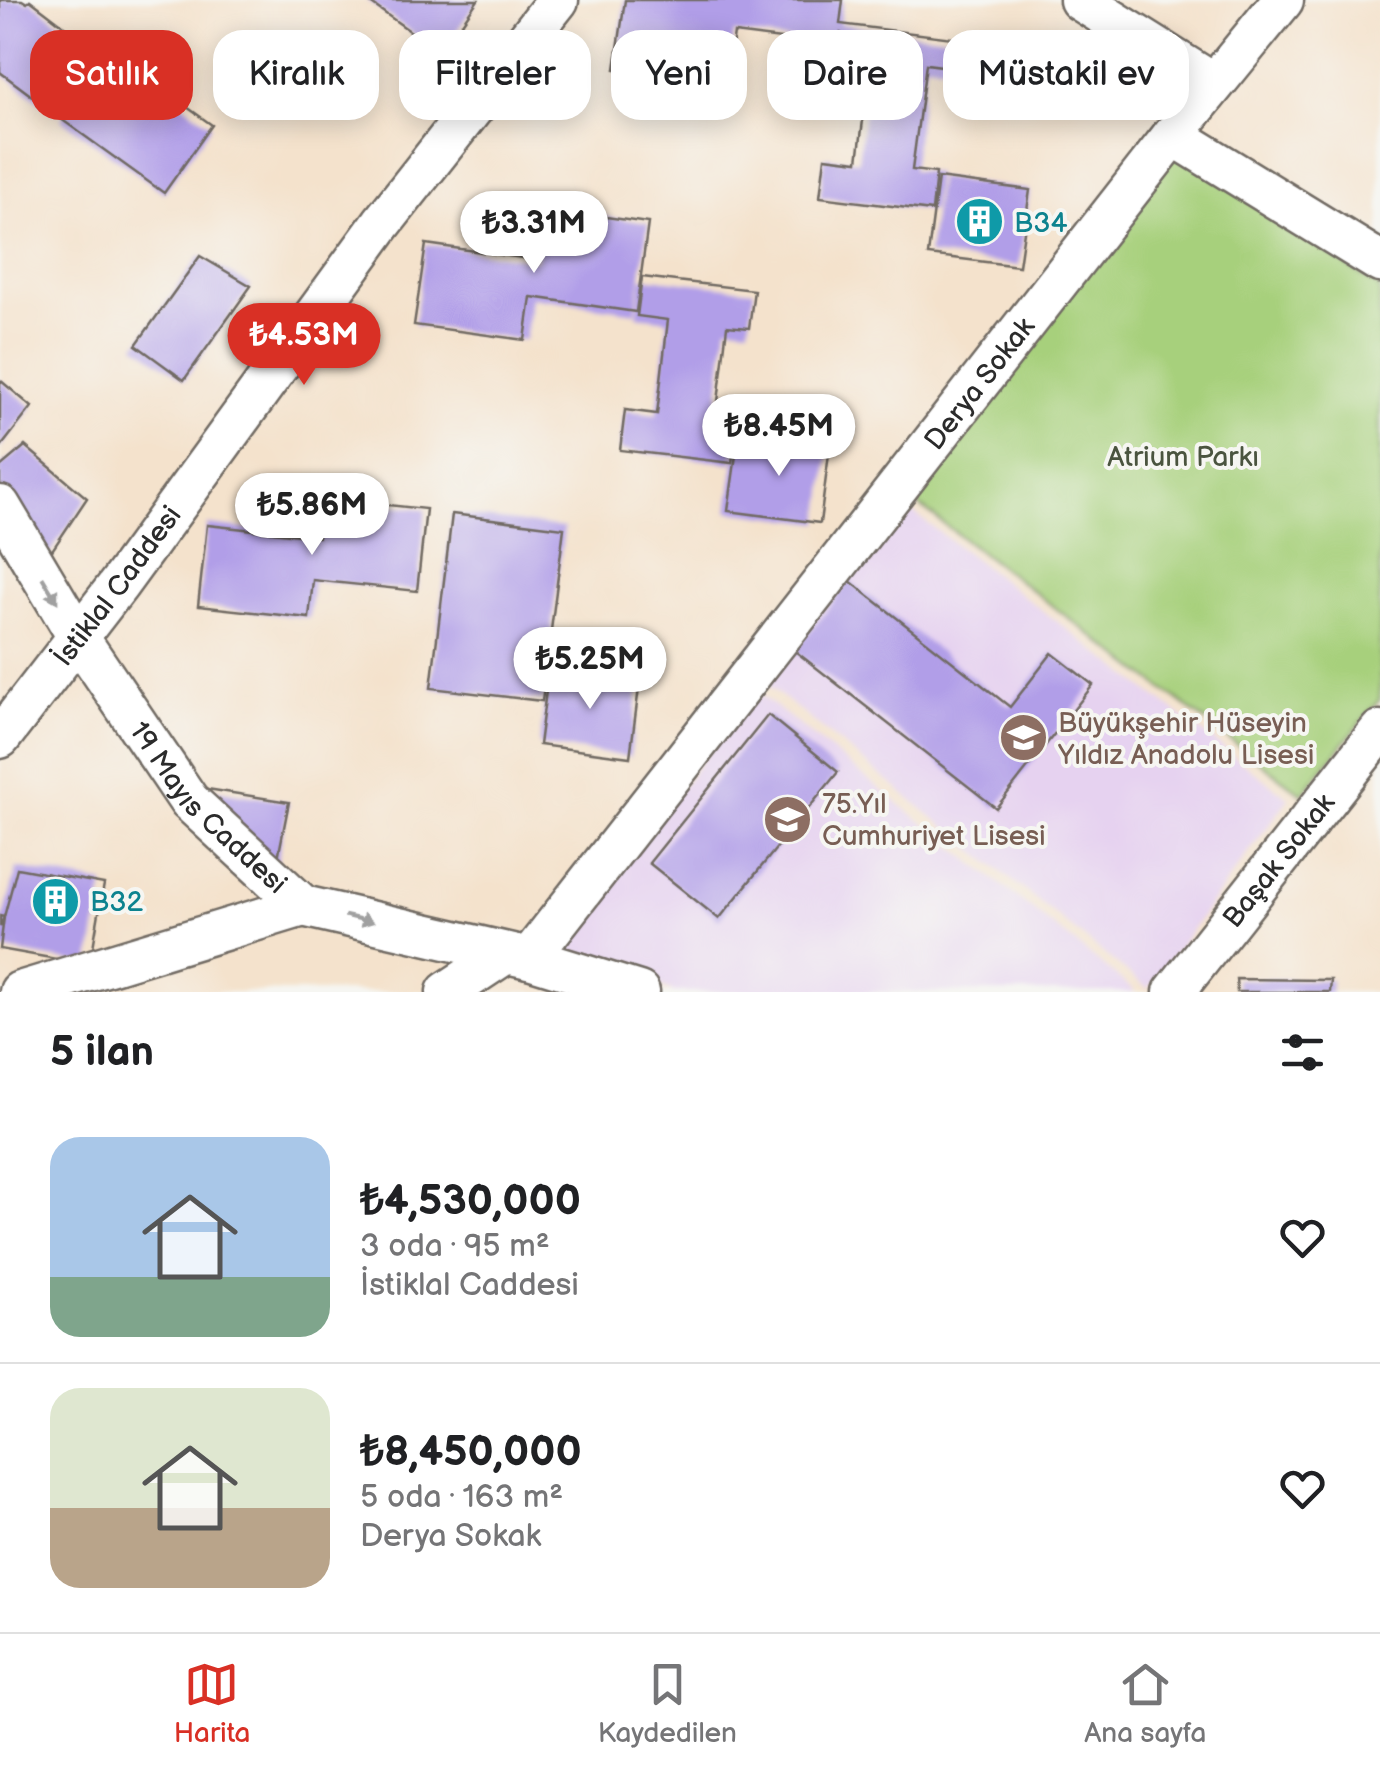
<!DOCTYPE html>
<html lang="tr">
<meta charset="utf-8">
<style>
:root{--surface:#fff;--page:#f6f6f6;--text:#202124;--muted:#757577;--line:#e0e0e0;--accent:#d93025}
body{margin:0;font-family:"Balsamiq Sans",sans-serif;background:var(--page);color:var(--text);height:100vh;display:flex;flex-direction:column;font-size:38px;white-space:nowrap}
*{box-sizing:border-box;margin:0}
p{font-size:32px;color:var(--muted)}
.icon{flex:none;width:55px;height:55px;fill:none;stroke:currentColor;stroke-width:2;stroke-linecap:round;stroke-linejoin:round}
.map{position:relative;height:992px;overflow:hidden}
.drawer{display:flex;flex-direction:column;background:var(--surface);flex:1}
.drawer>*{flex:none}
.banner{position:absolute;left:30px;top:30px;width:1320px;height:90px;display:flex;gap:20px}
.price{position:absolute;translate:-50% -85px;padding:0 22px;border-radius:35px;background:#fff;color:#222;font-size:32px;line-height:65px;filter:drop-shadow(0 2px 5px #0008)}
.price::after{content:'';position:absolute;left:50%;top:60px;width:30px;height:22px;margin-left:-15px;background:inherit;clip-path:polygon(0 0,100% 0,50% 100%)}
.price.current{background:var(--accent);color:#fff}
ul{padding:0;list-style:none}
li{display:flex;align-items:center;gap:30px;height:250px;padding:0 50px}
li+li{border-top:2px solid var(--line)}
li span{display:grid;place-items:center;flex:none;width:280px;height:200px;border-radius:30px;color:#555}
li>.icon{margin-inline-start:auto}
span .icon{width:120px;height:120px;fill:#fffc;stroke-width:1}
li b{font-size:42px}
h2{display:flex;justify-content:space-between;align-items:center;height:120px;padding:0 50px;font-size:42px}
.pill{padding:0 35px;border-radius:30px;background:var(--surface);box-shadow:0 5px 25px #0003;font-size:35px;line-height:90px}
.pill.current{background:var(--accent);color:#fff}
.tabs{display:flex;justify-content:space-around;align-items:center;height:140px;border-top:2px solid var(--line);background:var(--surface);font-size:28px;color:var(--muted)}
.tabs a{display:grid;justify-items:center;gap:5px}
.tabs .current{color:var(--accent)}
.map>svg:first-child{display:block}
.built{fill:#e6d2f0}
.green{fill:#a7d07b;stroke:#697e53;stroke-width:2.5}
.building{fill:#b19ee8}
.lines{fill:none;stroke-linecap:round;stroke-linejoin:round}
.minor-casing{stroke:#716b63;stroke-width:45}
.minor{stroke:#fff;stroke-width:40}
.oneway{fill:#a0a0a0}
.labels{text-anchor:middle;stroke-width:8;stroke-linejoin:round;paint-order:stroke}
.culture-label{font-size:28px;fill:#0d838f;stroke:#f6f6f2;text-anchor:start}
.street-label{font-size:28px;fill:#2b2b2b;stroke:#f6f6f2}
.park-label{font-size:28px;fill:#4a543f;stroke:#f6f6f2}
.education-label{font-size:28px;fill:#785e54;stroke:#f6f6f2;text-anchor:start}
</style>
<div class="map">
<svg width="1380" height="992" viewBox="0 0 1380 992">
<rect width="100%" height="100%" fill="#f6f6f2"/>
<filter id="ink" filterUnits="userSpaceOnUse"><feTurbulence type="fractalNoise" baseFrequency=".01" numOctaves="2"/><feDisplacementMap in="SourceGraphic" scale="20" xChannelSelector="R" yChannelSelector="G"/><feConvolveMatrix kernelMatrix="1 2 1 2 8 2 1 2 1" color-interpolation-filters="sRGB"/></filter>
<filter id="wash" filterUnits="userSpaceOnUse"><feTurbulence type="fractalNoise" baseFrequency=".0048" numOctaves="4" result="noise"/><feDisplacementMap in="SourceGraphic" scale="40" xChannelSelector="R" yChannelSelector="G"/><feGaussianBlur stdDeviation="2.25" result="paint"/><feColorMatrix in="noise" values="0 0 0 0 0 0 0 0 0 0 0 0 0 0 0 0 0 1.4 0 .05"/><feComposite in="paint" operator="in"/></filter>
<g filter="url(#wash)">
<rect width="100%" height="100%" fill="#f4e2cc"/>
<!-- built -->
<g class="built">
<polygon points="898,501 1289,798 1148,989 760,679"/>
<polygon points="756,691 1134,990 1133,992 674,992 558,947"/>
</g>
<!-- green -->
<polygon class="green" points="1169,146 1380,288 1380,699 1302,794 908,497"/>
<g id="blocks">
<!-- building -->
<g class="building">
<polygon points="0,0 22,0 27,3 30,0 101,54 56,114 0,72"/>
<polygon points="366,0 478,0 441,53"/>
<polygon points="625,0 843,0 840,24 953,38 950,67 926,64 912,170 936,173 932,211 820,197 825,157 858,161 870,63 837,59 841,32 837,46 734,33 727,83 615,69"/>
<polygon points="109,51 212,125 164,193 61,119"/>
<polygon points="938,178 1030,190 1019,266 928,255"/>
<polygon points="544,208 648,223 636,312 531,297 525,340 414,325 426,244 536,260"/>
<polygon points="200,256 251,286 184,380 136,345"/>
<polygon points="642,277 754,290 749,328 727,326 715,427 736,430 732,463 620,450 625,410 657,414 668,320 637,316"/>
<polygon points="0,380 32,407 0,448"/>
<polygon points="739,434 830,446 820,523 728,511"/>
<polygon points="25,446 87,498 45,561 0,488 0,467"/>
<polygon points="322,498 426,509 417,591 313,580 309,618 198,606 207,525 318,537"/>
<polygon points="452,514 564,528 542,701 431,688"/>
<polygon points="850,581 1010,707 1052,653 1093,685 996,808 795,651"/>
<polygon points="549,668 640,680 630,757 539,745"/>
<polygon points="768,715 838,772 719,919 649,863"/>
<polygon points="201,788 289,802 276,868"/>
<polygon points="17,868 104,884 90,965 0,949 4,917 0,927 0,916 4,917"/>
<polygon points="1236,979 1331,980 1330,992 1237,992"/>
</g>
</g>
</g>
<g filter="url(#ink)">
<use href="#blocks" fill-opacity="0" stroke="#716b63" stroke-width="2.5"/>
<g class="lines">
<defs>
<g id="minor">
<polyline points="1080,0 1214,84"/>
<polyline points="1173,135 1380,262"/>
<path id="s1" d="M0,506l78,131 111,164 114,105 226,52 110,34"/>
<path id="s2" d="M0,738l119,-154 263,-361 176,-223"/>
<path id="s3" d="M529,958l644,-823 110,-135"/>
<polyline points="20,992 303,906"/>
<polyline points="447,992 506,953"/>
<path id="s4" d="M1174,992l206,-261"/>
</g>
</defs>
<!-- minor casing -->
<use href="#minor" class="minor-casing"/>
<!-- minor -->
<use href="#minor" class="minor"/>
</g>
<!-- one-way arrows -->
<defs><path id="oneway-solid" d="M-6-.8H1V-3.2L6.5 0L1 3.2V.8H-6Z" transform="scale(2.5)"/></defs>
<g class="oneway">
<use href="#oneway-solid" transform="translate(50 590) rotate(59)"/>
<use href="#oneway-solid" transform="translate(359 919) rotate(13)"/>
</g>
</g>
<!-- icons -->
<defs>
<symbol id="building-disc" viewBox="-11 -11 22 22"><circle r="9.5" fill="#0f9aa8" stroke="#f6f6f2"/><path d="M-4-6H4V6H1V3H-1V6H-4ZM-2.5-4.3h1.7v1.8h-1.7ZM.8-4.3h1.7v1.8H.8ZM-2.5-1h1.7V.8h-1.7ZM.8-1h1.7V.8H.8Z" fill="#fff"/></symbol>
<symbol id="school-disc" viewBox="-11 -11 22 22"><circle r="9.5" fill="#8d6e63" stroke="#f6f6f2"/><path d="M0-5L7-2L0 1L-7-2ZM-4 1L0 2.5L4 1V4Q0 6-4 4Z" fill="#fff"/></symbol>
</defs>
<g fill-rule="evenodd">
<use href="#building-disc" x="952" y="194" width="55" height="55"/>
<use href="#school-disc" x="996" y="710" width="55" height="55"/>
<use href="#school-disc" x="760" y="792" width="55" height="55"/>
<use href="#building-disc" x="28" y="874" width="55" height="55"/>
</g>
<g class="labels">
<!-- culture labels -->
<g class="culture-label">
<text x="1014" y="232">B34</text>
<text x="90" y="911">B32</text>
</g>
<!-- street labels -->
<g class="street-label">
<text dy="10" stroke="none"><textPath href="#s3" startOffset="730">Derya Sokak</textPath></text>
<text dy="10" stroke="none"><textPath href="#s2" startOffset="192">İstiklal Caddesi</textPath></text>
<text dy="10" stroke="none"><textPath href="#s1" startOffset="368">19 Mayıs Caddesi</textPath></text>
<text dy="10" stroke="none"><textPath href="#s4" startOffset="168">Başak Sokak</textPath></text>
</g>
<!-- park labels -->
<g class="park-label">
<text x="1183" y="466">Atrium Parkı</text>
</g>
<!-- education labels -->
<g class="education-label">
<text x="1058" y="732">Büyükşehir Hüseyin<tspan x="1058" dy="32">Yıldız Anadolu Lisesi</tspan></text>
<text x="822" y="813">75.Yıl<tspan x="822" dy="32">Cumhuriyet Lisesi</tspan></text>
</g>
</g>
</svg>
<b class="price" style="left:534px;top:276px">₺3.31M</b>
<b class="price current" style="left:304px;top:388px">₺4.53M</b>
<b class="price" style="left:779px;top:479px">₺8.45M</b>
<b class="price" style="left:312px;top:558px">₺5.86M</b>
<b class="price" style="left:590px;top:712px">₺5.25M</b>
<div class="banner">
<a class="pill current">Satılık</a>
<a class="pill">Kiralık</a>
<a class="pill">Filtreler</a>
<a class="pill">Yeni</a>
<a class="pill">Daire</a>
<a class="pill">Müstakil ev</a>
</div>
</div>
<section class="drawer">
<h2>5 ilan<svg class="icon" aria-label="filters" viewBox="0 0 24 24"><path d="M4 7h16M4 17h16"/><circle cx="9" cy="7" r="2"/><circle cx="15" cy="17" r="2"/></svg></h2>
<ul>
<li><span style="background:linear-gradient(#a9c7e8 70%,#7fa58c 0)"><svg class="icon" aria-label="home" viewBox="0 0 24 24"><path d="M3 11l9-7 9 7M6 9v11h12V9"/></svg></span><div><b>₺4,530,000</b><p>3 oda · 95 m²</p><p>İstiklal Caddesi</p></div><svg class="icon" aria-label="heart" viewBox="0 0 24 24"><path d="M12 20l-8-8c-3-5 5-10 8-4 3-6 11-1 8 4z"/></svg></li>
<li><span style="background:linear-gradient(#dfe7d0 60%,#b9a48a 0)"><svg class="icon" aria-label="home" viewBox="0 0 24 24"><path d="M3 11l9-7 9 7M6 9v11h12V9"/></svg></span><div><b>₺8,450,000</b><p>5 oda · 163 m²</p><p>Derya Sokak</p></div><svg class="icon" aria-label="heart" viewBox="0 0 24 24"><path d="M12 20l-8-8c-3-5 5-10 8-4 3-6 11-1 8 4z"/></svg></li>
</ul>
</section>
<nav class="tabs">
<a class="current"><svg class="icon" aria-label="map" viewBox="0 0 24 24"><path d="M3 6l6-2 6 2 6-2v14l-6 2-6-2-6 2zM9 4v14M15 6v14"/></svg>Harita</a>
<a><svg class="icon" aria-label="saved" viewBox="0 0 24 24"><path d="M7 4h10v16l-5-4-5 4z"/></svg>Kaydedilen</a>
<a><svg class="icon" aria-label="home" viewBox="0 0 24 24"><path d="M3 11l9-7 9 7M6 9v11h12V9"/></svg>Ana sayfa</a>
</nav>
